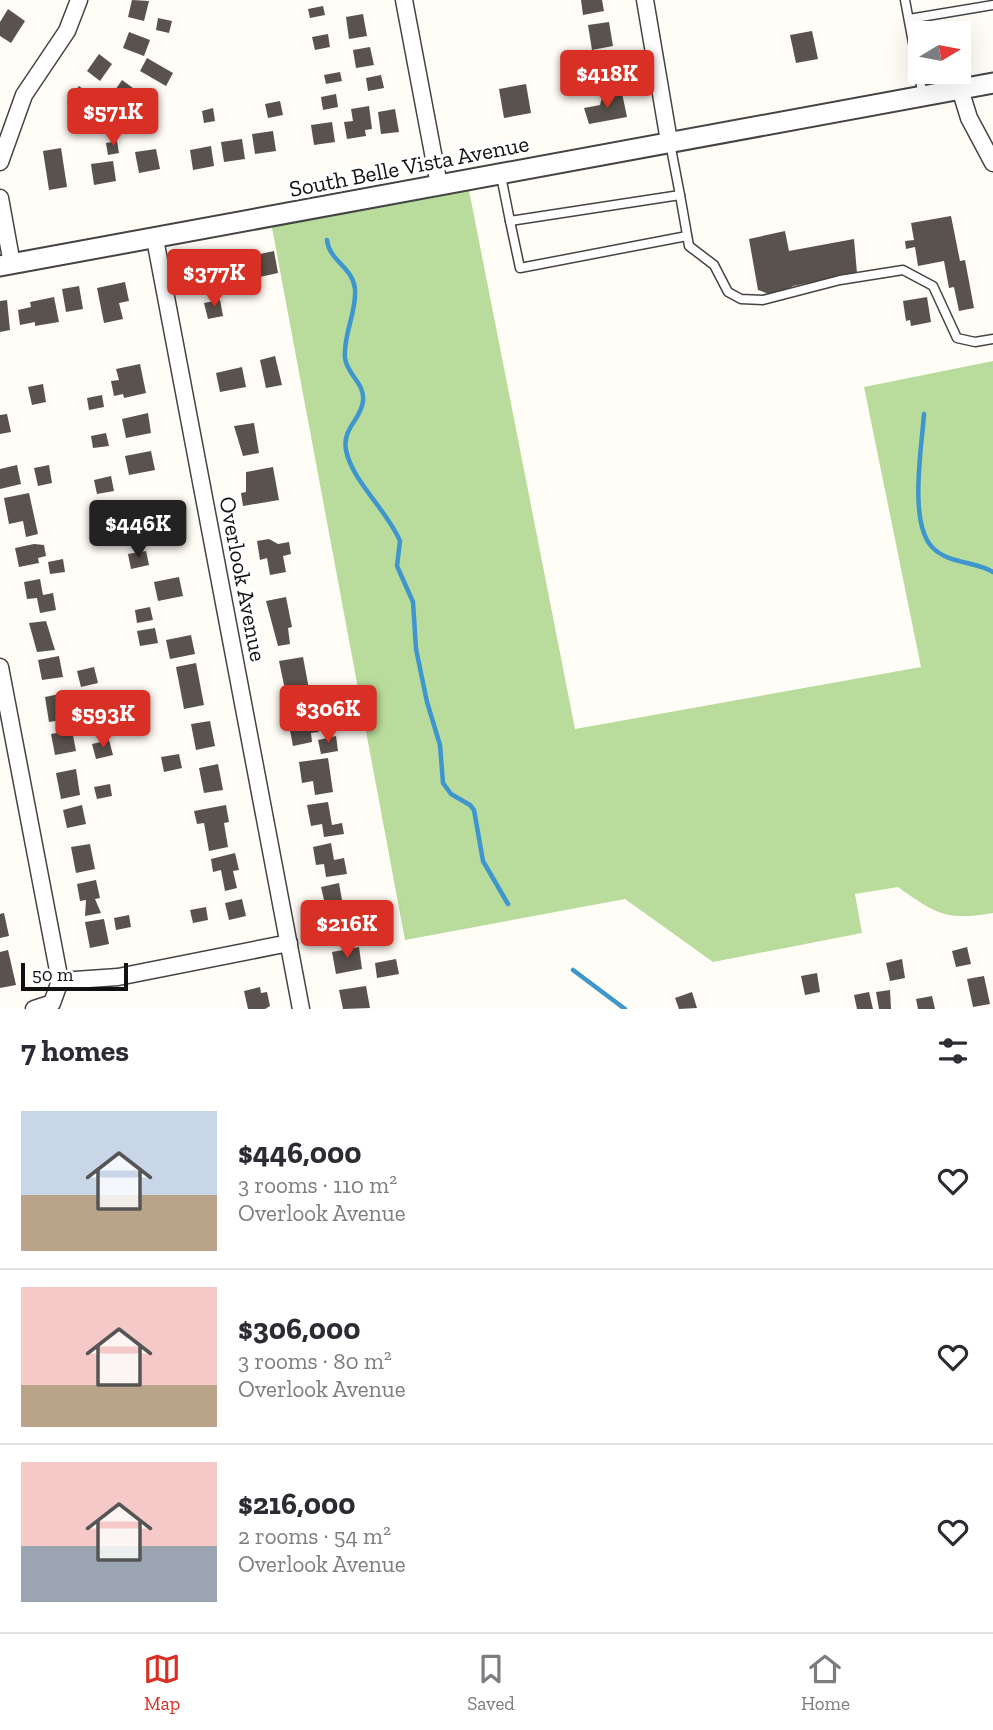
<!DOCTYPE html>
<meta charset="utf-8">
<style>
:root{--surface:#fff;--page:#f7f7f7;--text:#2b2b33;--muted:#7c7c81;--line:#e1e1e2;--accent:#d93025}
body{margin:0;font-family:"Zilla Slab",serif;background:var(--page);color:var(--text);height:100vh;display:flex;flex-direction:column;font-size:26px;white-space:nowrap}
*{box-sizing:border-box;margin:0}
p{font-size:23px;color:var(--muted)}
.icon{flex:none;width:38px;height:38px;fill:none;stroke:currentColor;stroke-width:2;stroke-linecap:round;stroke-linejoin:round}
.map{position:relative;height:1009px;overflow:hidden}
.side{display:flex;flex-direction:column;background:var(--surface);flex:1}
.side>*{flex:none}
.needle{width:46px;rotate:80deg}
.buttons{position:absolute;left:908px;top:21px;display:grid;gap:14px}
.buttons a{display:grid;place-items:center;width:63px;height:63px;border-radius:0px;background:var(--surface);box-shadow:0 7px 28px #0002;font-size:35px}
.scale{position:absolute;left:21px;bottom:18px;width:107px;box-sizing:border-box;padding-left:7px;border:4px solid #111;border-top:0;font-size:19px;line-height:24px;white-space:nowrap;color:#111;-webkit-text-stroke:5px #fff;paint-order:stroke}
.price{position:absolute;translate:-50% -60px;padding:0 16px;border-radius:7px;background:var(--accent);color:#fff;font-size:23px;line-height:46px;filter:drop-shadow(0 2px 4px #0008)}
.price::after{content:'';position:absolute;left:50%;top:42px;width:21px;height:16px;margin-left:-10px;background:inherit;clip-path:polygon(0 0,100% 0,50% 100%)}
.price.selected{background:#222;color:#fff}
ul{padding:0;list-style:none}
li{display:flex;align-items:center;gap:21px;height:175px;padding:0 21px}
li+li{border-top:2px solid var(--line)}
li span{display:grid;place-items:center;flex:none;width:196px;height:140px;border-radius:0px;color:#555}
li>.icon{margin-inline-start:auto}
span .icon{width:84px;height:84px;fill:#fffc;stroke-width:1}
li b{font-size:30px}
h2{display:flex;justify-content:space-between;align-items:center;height:84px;padding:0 21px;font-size:30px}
.tab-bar{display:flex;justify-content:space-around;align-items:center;height:98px;border-top:2px solid var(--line);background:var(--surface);font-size:19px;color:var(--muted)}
.tab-bar a{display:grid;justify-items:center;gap:4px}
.tab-bar .selected{color:var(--accent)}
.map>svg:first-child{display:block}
.forest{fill:#b9dc9c}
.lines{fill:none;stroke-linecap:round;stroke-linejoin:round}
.stream{stroke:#3f96cf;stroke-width:4.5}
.building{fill:#5a524d}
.service-casing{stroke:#444;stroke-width:11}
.minor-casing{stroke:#444;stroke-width:19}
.tertiary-casing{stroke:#444;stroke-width:23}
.service{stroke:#fff;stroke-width:8}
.minor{stroke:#fff;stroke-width:16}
.tertiary{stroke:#fff;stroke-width:19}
.labels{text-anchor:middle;stroke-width:7;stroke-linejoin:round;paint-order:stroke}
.street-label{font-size:23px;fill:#111;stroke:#fff}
</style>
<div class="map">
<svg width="993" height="1009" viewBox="0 0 993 1009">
<rect width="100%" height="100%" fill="#fffdf5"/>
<!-- forest -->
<path class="forest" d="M467,180l108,549 346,-62 -57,-280 129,-26v552c-47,8 -57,1 -95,-26l-43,7 7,39 -149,29 -88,-63 -220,41 -135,-723z"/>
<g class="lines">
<!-- stream -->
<g class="stream">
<path d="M327,240c2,21 26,27 28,49 2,23 -12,45 -10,69 2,17 20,25 18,43 -2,19 -21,27 -17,49 6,31 41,60 54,91l-3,25 16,36 3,47 11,53 13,43 3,38 8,11 19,11 4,5 9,51 25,43"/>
<path d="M924,414c-2,32 -16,110 9,134 16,16 42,13 60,24"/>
<polyline points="573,970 625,1009"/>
</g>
</g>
<!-- building -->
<g class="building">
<polygon points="132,0 149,1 144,21 128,17"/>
<polygon points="581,0 602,0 604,11 583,15"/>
<polygon points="323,6 325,15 310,18 308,9"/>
<polygon points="8,9 25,21 11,43 0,36 0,22"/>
<polygon points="363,14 367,36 349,39 346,17"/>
<polygon points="158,18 172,21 169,33 156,30"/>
<polygon points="609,22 613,46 592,50 588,25"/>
<polygon points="812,31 818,59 796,63 790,35"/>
<polygon points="129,32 150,40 144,56 123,48"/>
<polygon points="328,34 330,47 315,50 312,37"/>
<polygon points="370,47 374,65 356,68 353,50"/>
<polygon points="99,54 112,64 100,81 87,71"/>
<polygon points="613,55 619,85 600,89 594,60"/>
<polygon points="147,58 173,73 166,86 140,71"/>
<polygon points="340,72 342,81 326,84 324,75"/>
<polygon points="381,75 384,88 368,91 366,78"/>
<polygon points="122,80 133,88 121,107 109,99"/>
<polygon points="526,84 531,113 504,118 499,89"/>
<polygon points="79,86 92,96 80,113 67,103"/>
<polygon points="622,93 627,117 589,124 584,108 600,105 602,97"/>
<polygon points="336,94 338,107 323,110 321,97"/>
<polygon points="280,101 283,115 268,118 265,104"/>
<polygon points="369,106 372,129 365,130 366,136 347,139 344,122 353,121 351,109"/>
<polygon points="213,108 215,121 204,123 202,111"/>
<polygon points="395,109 399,132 381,134 378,112"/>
<polygon points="332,122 335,142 314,145 311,125"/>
<polygon points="273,131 276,151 255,154 252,134"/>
<polygon points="242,139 245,159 224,162 221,142"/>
<polygon points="117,141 119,153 108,155 106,143"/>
<polygon points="211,146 214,166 193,170 190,150"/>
<polygon points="61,148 67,187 49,190 43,151"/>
<polygon points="156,149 160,169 139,173 135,152"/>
<polygon points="113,161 116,181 94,185 91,164"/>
<polygon points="951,216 960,261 965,260 974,308 959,311 954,287 949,288 944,261 918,266 915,247 906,249 905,241 914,240 911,223"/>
<polygon points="785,231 789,251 854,239 857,273 793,286 775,296 758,290 749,239"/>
<polygon points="274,251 278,273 255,278 250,256"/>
<polygon points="243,256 248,278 224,283 219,261"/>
<polygon points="210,268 215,289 207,291 206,286 195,289 191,272"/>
<polygon points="125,282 129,301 119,303 123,319 104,323 97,288"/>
<polygon points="79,286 83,309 66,312 62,289"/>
<polygon points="54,297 59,322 35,326 35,322 20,325 18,310 31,307 30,302"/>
<polygon points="927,297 931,322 911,326 910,320 906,321 903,301"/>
<polygon points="7,300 10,330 0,332 0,301"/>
<polygon points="220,300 223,316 208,319 204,303"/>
<polygon points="275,356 282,385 266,388 260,360"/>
<polygon points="140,364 146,393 124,398 123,394 114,396 111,381 119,380 116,369"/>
<polygon points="242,367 246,387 220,392 216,373"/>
<polygon points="43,384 46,402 32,405 28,387"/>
<polygon points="102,395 104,407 89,410 87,398"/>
<polygon points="148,413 151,433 126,438 122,419"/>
<polygon points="7,414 11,432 0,434 0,415"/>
<polygon points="254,423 259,453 243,456 234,426"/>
<polygon points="106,433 109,446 93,448 91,436"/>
<polygon points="151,451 155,470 129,475 125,456"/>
<polygon points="17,465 21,484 0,489 0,469"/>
<polygon points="49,465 52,483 38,486 34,468"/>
<polygon points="273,467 279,500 243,506 241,493 246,492 246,472"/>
<polygon points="111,476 114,491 97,494 94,480"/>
<polygon points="29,493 38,534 26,537 23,521 9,524 4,498"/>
<polygon points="170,519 174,538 148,544 145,524"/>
<polygon points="269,539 278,544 289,542 291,554 283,556 286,572 270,575 267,558 260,560 257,541"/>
<polygon points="34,544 44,545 46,556 38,558 39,563 19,567 15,548"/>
<polygon points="146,551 149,565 131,569 128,554"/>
<polygon points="63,559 65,572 50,574 48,562"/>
<polygon points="179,577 183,596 158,601 154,582"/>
<polygon points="40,579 43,595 53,593 56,610 40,613 37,598 27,599 24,582"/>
<polygon points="286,597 292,627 288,628 290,644 278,646 266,601"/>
<polygon points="150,607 153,620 137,623 135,610"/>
<polygon points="46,621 55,650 37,652 29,623"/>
<polygon points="155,628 158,643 140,646 137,631"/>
<polygon points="191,635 195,654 170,659 166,640"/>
<polygon points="59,656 63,677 42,680 38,660"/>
<polygon points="303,657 312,705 289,709 279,661"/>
<polygon points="196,663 204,705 184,709 176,667"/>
<polygon points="94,667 98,683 81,687 77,671"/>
<polygon points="64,693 68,719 49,722 45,697"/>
<polygon points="102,704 106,720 89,723 85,708"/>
<polygon points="308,717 309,722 317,721 319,732 311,733 312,742 293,746 288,720"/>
<polygon points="210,721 215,746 196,750 191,724"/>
<polygon points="72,730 76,751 55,755 51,734"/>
<polygon points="336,736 338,751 321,754 318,740"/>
<polygon points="109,740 113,755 96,759 92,744"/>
<polygon points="179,754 182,768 164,772 161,757"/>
<polygon points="328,758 333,792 315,795 313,781 302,783 299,762"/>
<polygon points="218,764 223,790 204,793 199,768"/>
<polygon points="76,769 80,795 61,799 56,773"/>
<polygon points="110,784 112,796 97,799 94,787"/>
<polygon points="328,802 332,825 342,823 344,834 324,837 322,824 311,826 307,805"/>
<polygon points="82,805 86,824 67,828 63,810"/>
<polygon points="226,805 229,822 224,823 228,847 209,851 204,823 197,824 194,811"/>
<polygon points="331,843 334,860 344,858 347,874 326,877 324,864 316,865 313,847"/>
<polygon points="90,844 95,869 76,873 71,847"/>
<polygon points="235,853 239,870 233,871 237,888 225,891 221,870 213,872 211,859"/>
<polygon points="96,880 100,898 95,899 101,913 85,916 86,900 80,901 77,884"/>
<polygon points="339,883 342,900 325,904 321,887"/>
<polygon points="242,899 246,916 229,920 225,903"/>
<polygon points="206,907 208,920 193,923 190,910"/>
<polygon points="4,913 9,936 0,938 0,914"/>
<polygon points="341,913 344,929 356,926 359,940 342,943 339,930 330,932 327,915"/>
<polygon points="129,915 131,927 116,930 114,918"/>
<polygon points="104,919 109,944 90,948 85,922"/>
<polygon points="359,947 362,969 336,974 332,952"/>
<polygon points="967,947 971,964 956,967 952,951"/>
<polygon points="8,950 16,985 0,988 0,952"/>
<polygon points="396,959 399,974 377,978 375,963"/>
<polygon points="902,959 905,978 890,981 886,963"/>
<polygon points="817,973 820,992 805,995 801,976"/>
<polygon points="984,976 990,1004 973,1007 967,979"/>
<polygon points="366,986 370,1008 343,1009 339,990"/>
<polygon points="260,987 261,993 267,992 270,1006 265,1009 248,1009 244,991"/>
<polygon points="890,990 891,1009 879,1009 876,992"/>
<polygon points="692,992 697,1008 679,1009 675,998"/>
<polygon points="869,992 873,1009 857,1009 854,995"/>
<polygon points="932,996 935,1009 918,1009 916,999"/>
</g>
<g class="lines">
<defs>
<g id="service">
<polyline points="905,0 923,96"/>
<polyline points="909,19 993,5"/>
<polyline points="501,176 510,221 680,195 670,143"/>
<polyline points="680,195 689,246 714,265 728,292 741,299 763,300 840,280 903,270 933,286 957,338 975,342 993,339"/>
<polyline points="510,221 520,268 687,236"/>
</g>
<g id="minor">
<polyline points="404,0 439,185"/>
<polyline points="645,0 669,141"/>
<polyline points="960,89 969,118 993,163"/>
<polyline points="0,162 24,95 67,31 79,0"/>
<polyline points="0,198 12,264"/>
<polyline points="155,239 301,1009"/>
<polyline points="0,667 60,981 52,1003 34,1009"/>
<polyline points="60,981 118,977 289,943"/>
</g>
<polyline id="tertiary" points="0,266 993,83"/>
</defs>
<!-- service casing -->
<use href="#service" class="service-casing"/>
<!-- minor casing -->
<use href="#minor" class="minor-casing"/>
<!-- tertiary casing -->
<use href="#tertiary" class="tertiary-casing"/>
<!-- service -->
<use href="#service" class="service"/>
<!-- minor -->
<use href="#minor" class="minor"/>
<!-- tertiary -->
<use href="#tertiary" class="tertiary"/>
</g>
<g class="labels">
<!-- street labels -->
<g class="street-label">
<text transform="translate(409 166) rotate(-11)" y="8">South Belle Vista Avenue</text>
<text transform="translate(243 579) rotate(79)" y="8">Overlook Avenue</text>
</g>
</g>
</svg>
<div class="buttons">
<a><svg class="needle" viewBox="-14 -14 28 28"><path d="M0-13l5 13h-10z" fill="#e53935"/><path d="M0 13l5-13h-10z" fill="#7c7c81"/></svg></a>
</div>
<div class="scale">50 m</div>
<b class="price" style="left:607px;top:110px">$418K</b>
<b class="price" style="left:113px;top:148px">$571K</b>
<b class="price" style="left:214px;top:309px">$377K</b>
<b class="price selected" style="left:138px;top:560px">$446K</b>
<b class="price" style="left:328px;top:745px">$306K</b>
<b class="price" style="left:103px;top:750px">$593K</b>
<b class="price" style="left:347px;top:960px">$216K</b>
</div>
<section class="side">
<h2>7 homes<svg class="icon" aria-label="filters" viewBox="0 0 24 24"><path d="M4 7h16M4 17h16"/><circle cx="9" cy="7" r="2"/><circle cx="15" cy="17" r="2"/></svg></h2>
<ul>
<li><span style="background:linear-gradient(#c9d6e8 60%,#b9a48a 0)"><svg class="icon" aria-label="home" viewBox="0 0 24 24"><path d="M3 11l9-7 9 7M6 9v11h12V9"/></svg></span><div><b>$446,000</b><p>3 rooms · 110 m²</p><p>Overlook Avenue</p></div><svg class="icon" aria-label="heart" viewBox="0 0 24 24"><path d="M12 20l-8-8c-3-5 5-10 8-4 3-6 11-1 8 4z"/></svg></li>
<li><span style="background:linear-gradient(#f6c9c9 70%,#b9a48a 0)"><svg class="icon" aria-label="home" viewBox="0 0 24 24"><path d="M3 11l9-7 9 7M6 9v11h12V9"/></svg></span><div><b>$306,000</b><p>3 rooms · 80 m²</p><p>Overlook Avenue</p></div><svg class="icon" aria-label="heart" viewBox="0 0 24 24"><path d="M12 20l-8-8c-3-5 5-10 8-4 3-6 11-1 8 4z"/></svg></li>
<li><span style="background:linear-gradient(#f6c9c9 60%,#9aa5b1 0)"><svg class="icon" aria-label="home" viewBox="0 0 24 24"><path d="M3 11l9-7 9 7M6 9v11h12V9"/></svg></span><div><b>$216,000</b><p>2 rooms · 54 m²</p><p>Overlook Avenue</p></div><svg class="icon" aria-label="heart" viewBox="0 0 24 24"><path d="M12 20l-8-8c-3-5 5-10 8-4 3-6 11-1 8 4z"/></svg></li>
</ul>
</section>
<nav class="tab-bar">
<a class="selected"><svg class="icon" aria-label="map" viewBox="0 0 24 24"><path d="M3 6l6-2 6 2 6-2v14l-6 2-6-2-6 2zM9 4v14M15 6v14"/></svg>Map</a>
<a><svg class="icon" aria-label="saved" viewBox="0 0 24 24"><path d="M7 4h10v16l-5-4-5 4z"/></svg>Saved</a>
<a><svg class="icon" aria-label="home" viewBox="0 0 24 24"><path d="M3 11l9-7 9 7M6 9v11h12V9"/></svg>Home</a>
</nav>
